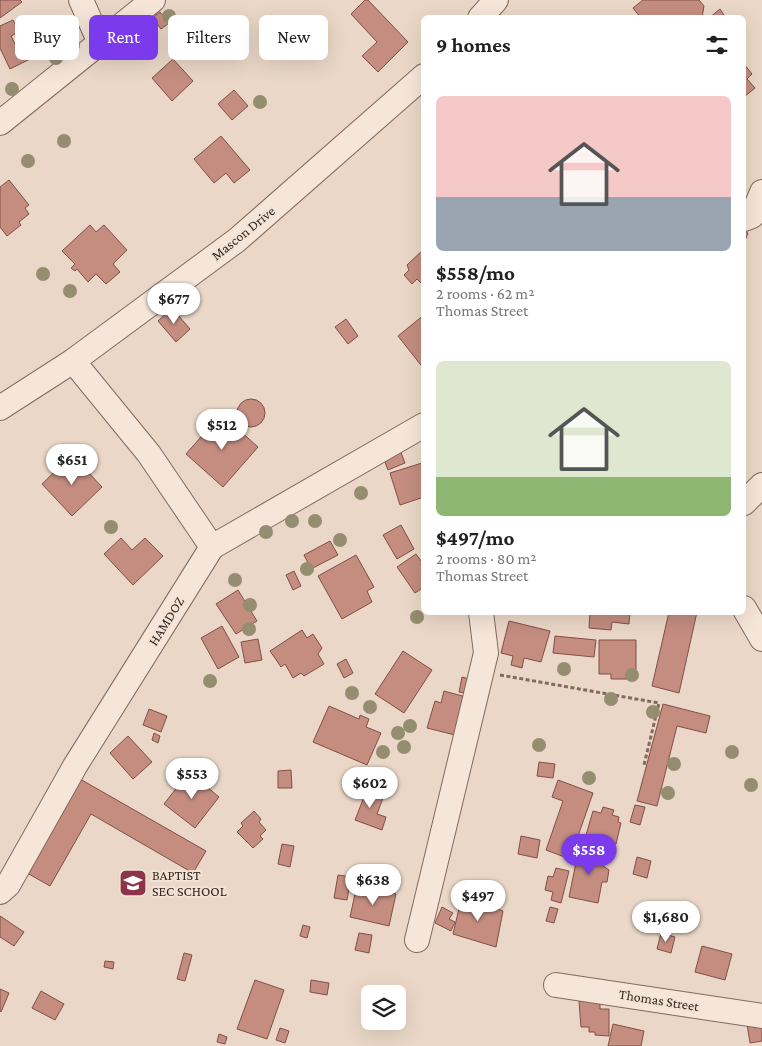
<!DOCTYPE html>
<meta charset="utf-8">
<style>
:root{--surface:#fff;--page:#f2f2f2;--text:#202124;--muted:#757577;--accent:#7c3aed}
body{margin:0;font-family:"Crimson Pro",serif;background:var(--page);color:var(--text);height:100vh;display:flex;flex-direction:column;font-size:19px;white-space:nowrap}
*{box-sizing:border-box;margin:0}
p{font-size:16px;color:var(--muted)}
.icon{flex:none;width:28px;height:28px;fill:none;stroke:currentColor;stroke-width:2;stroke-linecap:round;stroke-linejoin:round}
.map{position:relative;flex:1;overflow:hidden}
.details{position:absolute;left:421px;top:15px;width:325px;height:600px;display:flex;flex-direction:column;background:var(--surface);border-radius:8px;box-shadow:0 5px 20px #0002}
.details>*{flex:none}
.hud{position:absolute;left:15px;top:15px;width:331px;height:45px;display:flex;gap:10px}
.fabs{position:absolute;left:361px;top:985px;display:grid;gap:10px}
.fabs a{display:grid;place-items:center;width:45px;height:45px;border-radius:8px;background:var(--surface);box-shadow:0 5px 20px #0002;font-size:25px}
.price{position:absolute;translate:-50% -42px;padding:0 11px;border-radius:18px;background:#fff;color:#222;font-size:16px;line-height:32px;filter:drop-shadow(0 1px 2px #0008)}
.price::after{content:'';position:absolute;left:50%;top:30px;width:15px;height:11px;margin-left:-8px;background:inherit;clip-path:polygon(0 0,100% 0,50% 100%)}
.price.current{background:var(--accent);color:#fff}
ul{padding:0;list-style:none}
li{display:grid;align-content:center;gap:10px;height:265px;padding:0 15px}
li span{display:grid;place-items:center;height:155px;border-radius:8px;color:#555}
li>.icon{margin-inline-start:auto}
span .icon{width:90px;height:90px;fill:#fffc;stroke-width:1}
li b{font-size:21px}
h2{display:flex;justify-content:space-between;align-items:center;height:60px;padding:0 15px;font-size:21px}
.chip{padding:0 18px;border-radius:8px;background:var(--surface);box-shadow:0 5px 20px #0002;font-size:18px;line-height:45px}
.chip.current{background:var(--accent);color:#fff}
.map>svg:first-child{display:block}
.building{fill:#c48d80;stroke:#814f46}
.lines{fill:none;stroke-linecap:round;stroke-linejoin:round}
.minor-casing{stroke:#84695e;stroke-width:26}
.path{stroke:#84695e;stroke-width:3;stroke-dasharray:4 2.5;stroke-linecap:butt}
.minor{stroke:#f6e6d9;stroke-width:24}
.tree{fill:#958d70}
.labels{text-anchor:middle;stroke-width:4;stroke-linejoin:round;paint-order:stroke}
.street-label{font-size:14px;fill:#362520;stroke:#f2e3d6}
.poi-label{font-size:14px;fill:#362520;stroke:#f2e3d6;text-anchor:start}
</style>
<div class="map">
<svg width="762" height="1046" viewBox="0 0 762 1046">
<rect width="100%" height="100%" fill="#ead7c7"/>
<!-- building -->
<g class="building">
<polygon points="0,0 20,0 22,2 0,18"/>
<polygon points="365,0 368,0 408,42 378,72 362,56 377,42 351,14"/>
<polygon points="643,0 699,0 704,6 702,18 641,18 633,8"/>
<polygon points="720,9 726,18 709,18"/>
<polygon points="160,12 169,23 161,29 152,18"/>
<polygon points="13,20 19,32 11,36 19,52 30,47 34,57 10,69 0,48 0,26"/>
<polygon points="173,59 193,81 172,101 152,78"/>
<polygon points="744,64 752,74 747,79 755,88 744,97"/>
<polygon points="234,90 248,106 232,120 218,104"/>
<polygon points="221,136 250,170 234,183 226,173 214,183 194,159"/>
<polygon points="9,180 29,205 25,208 29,214 19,222 21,225 7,236 0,227 0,187"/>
<polygon points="90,225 96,232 104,225 127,250 113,264 120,272 106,284 96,274 88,282 77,269 75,271 71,268 75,264 62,251"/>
<polygon points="744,232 748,233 744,243"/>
<polygon points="424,249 424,286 417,279 412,284 404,275 409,270 407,265"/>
<polygon points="172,308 190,329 176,342 158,321"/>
<polygon points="424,315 424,369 398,336"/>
<polygon points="346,319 358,336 348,344 335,327"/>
<circle cx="251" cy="413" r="14"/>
<polygon points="221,414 258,447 223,487 186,454"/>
<polygon points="400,450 405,463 388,470 383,457"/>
<polygon points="72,455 102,487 72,516 42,484"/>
<polygon points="422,463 424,497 400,505 390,473"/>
<polygon points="401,525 414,549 397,559 383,535"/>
<polygon points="121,538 132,550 145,538 163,556 133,585 104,554"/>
<polygon points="330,541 338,555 311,569 304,555"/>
<polygon points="416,554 424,565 424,587 415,593 397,567"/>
<polygon points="356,555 374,587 367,591 372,602 342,619 318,576"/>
<polygon points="294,571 301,586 293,590 286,575"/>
<polygon points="238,590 257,621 236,634 216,604"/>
<polygon points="590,612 630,612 629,624 612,622 611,630 589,628"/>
<polygon points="669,612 697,612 679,693 652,686"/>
<polygon points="509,621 550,631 541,662 524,658 522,668 511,665 513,656 501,653"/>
<polygon points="222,626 239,657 218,669 201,638"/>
<polygon points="302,630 307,638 313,634 322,648 318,654 324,664 304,676 301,673 293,678 285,664 281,667 270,651"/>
<polygon points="555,636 596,640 594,657 553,653"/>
<polygon points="258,639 262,660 245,663 241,642"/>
<polygon points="599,640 636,640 636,672 631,672 631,679 611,679 611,674 599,674"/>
<polygon points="403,651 432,670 404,713 375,694"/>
<polygon points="346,659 353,673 344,678 337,664"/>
<polygon points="462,677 473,680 470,694 459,692"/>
<polygon points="444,691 466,697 455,735 427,728 435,701 441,703"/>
<polygon points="663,704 710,716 706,733 677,726 657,806 637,801"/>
<polygon points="329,706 359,719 360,715 369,719 366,727 381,733 367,765 313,742"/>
<polygon points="149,709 167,716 161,732 143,725"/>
<polygon points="154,733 160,736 158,743 152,740"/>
<polygon points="128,736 152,762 133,779 110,753"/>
<polygon points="539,762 555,764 553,778 537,776"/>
<polygon points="291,770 292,788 278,788 278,771"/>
<polygon points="189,772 219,797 195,828 164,804"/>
<polygon points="80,779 206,851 193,873 91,814 50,886 27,873"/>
<polygon points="558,780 593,793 570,859 546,850 563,801 552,797"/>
<polygon points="360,784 372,788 369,793 383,798 377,814 386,817 382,830 355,820 364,797 356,794"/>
<polygon points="635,805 645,807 640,825 630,822"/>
<polygon points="603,807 614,810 612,815 619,817 618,822 621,823 616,844 610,842 608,849 584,842 593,811 601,813"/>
<polygon points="254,811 261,819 259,822 266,830 260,836 263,839 253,848 237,832 243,826 241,823"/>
<polygon points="521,836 540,840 537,858 518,854"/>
<polygon points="282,844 294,846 290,867 278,864"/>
<polygon points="579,848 606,853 603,866 609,870 607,882 602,882 598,903 569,897"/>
<polygon points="637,857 651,861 647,878 633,874"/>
<polygon points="556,868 569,871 561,903 551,900 553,892 545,890 548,876 553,877"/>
<polygon points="338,875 351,877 347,900 334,898"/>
<polygon points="357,885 396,894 389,926 350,917"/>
<polygon points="462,896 503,911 496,947 453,934"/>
<polygon points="442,907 453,913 449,919 455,922 451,931 435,923"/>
<polygon points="550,907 558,909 554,923 546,921"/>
<polygon points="0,916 24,932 14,946 0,937"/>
<polygon points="303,925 310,927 307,938 300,936"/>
<polygon points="359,933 372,935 369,953 355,950"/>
<polygon points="661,933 675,937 671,953 657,949"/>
<polygon points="702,946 732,954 725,980 695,972"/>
<polygon points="184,953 192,955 185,981 177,979"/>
<polygon points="105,961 114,962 113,969 104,967"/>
<polygon points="255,980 284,990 267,1039 237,1029"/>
<polygon points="311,980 329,983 327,995 310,992"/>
<polygon points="0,989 9,993 1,1012 0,1011"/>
<polygon points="41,991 64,1004 55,1020 32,1008"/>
<polygon points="579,1001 600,1002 600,1009 609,1009 609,1036 595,1035 595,1032 589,1032 589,1027 581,1027"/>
<polygon points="753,1022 754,1028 762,1026 762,1041 750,1043 747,1024"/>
<polygon points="613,1024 644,1031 641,1046 608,1046"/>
<polygon points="280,1028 289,1031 285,1043 276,1040"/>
<polygon points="219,1034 227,1037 225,1044 217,1042"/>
</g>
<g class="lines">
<defs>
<g id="minor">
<polyline points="81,0 100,43"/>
<polyline points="480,18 496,0"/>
<polyline points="0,123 153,0"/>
<polyline points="744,219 752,216 762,192"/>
<polyline points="0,408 73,361 237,240 424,76"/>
<polyline points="744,503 762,485"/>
<polyline points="212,547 424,425"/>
<polyline points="744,608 762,639"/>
<polyline points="0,892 8,885 75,766 212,547 149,454 73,361"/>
<polyline points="417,940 486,653 481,612"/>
<polyline points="556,985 762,1016"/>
</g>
</defs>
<!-- minor casing -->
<use href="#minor" class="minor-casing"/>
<!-- path -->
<polyline class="path" points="500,675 659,703 644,765"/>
<!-- minor -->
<use href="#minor" class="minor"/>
</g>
<!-- trees -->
<g class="tree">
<circle cx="169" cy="16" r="7"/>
<circle cx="73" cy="45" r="7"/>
<circle cx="175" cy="51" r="7"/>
<circle cx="56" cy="58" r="7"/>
<circle cx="12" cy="89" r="7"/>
<circle cx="260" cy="102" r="7"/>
<circle cx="64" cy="141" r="7"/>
<circle cx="28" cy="161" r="7"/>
<circle cx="43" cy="274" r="7"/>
<circle cx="70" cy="291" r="7"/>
<circle cx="361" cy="493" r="7"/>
<circle cx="292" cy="521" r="7"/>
<circle cx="315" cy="521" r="7"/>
<circle cx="111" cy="527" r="7"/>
<circle cx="266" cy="532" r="7"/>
<circle cx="340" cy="540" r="7"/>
<circle cx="307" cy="569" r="7"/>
<circle cx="235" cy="580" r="7"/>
<circle cx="250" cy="605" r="7"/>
<circle cx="417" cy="617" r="7"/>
<circle cx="249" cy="629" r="7"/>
<circle cx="564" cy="669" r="7"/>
<circle cx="632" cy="675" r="7"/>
<circle cx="210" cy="681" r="7"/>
<circle cx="352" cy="693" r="7"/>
<circle cx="611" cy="699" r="7"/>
<circle cx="370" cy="707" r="7"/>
<circle cx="653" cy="712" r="7"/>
<circle cx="410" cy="726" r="7"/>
<circle cx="398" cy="733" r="7"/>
<circle cx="539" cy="745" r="7"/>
<circle cx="404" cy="747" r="7"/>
<circle cx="383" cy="752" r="7"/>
<circle cx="732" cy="752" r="7"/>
<circle cx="674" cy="764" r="7"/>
<circle cx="589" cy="778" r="7"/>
<circle cx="751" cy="785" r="7"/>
<circle cx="668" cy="793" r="7"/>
</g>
<!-- icons -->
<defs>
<symbol id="school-square" viewBox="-11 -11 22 22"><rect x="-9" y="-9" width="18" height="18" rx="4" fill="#8d3449" stroke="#f2e3d6"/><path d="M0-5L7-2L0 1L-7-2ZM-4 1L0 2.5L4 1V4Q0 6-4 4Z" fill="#fff"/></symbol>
</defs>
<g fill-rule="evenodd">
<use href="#school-square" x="117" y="867" width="32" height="32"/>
</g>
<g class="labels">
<!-- street labels -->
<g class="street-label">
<text transform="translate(243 233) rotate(-39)" y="5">Mascon Drive</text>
<text transform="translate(166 621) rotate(-58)" y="5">HAMDOZ</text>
<text transform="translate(659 1000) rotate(9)" y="5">Thomas Street</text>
</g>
<!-- poi labels -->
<g class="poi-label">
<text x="152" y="880">BAPTIST<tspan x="152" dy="16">SEC SCHOOL</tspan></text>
</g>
</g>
</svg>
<div class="fabs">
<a><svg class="icon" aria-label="layers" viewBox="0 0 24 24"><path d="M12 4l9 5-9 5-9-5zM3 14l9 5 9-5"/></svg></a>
</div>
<b class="price" style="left:174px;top:325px">$677</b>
<b class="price" style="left:222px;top:451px">$512</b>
<b class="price" style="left:72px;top:486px">$651</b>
<b class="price" style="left:192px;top:800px">$553</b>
<b class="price" style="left:370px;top:809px">$602</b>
<b class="price current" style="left:589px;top:876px">$558</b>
<b class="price" style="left:373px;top:906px">$638</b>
<b class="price" style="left:478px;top:922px">$497</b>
<b class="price" style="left:666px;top:943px">$1,680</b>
<div class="hud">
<a class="chip">Buy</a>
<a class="chip current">Rent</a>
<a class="chip">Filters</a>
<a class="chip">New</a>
</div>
<section class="details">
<h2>9 homes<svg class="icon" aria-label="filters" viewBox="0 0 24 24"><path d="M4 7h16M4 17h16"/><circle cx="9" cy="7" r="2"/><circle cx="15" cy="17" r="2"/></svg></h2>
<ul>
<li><span style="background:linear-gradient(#f6c9c9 65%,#9aa5b1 0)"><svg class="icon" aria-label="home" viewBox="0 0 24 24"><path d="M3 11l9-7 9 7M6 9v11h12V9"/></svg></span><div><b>$558/mo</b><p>2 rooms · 62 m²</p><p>Thomas Street</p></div></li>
<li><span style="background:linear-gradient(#dfe7d0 75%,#8fb573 0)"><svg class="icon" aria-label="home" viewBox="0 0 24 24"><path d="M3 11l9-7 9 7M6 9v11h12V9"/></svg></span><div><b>$497/mo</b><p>2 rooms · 80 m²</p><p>Thomas Street</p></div></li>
</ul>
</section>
</div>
